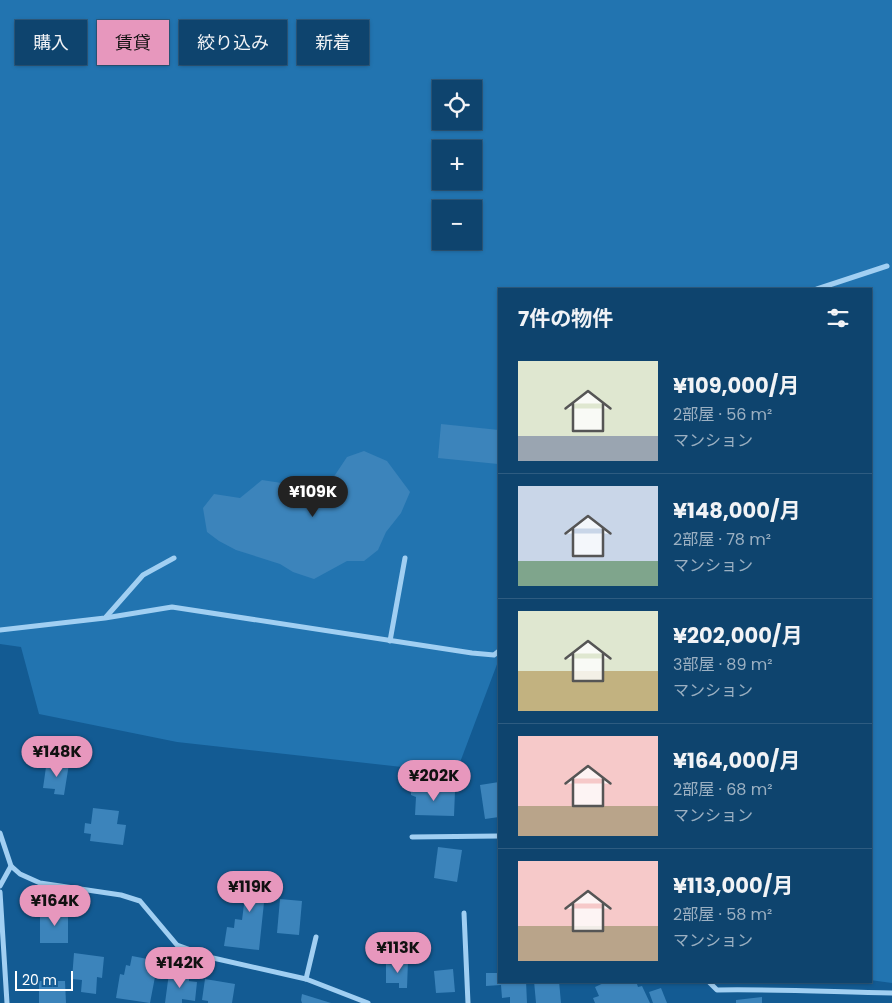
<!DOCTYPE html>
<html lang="ja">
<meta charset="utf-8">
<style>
:root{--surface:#0e446e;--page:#1c4e76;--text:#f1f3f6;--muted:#9bb0c2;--line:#2e5c81;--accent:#e797bd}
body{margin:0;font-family:Poppins,"Noto Sans JP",sans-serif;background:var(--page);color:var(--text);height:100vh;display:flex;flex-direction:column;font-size:19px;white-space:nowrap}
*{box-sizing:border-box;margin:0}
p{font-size:16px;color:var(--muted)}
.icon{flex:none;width:28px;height:28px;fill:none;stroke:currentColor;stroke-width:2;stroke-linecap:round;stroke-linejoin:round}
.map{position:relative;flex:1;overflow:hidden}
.details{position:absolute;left:498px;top:288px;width:374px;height:695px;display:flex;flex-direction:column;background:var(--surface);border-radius:0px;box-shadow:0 1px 4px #0004,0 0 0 1px var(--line)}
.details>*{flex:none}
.hud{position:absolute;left:15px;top:20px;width:408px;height:45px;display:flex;gap:10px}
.controls{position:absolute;left:432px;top:80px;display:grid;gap:10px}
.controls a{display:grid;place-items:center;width:50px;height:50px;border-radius:0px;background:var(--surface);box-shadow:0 1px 4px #0004,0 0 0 1px var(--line);font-size:25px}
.scale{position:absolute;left:15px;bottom:12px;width:58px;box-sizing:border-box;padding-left:5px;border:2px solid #fff;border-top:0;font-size:14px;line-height:18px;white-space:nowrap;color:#fff;-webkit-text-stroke:4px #135b93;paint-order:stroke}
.price{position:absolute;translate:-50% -42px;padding:0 11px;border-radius:18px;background:var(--accent);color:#111;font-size:16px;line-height:32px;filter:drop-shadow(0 1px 2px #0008)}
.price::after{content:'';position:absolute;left:50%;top:30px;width:15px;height:11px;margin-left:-8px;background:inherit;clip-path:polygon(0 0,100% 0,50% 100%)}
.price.active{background:#222;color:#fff}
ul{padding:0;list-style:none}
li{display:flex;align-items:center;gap:15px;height:125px;padding:0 20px}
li+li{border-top:1px solid var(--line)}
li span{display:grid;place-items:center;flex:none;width:140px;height:100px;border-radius:0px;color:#555}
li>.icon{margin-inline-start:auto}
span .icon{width:60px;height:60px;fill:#fffc;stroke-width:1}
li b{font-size:21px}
h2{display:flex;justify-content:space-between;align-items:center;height:60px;padding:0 20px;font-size:21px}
.tag{padding:0 18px;border-radius:0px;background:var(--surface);box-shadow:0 1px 4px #0004,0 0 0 1px var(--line);font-size:18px;line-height:45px}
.tag.active{background:var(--accent);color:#111}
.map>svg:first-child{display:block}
.green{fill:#2274b0;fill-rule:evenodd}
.building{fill:#3c84bb}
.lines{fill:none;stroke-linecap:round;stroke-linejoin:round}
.minor{stroke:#a1cff2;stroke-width:5}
</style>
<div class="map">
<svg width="892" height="1003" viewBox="0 0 892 1003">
<rect width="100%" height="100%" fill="#135b93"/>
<!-- green -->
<path class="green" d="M0,0h892v983l-22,-3v-691h-371v370l-43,114 -279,-31 -138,-28 -18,-67 -21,-3zM441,89h33v32h-33zM441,149h33v32h-33zM441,209h33v32h-33z"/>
<!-- building -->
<g class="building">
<polygon points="441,424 499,430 498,464 438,458"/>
<polygon points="364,451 387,461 410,492 401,513 386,532 378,550 364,561 347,561 314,579 293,572 280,564 236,550 219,541 207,532 203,508 214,494 240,498 262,480 327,490 331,481 347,457"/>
<polygon points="54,762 69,764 64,795 54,794 55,789 43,788 46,767 53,768"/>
<polygon points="499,782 499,817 485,819 480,785"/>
<polygon points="423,785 423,790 455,791 454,816 415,815 416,797 411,795 411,786"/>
<polygon points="93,808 119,811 117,824 126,825 123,845 90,841 91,834 84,833 85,823 91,824"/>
<polygon points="438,847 462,850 457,882 434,878"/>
<polygon points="241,873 273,877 271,894 265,893 259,950 224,946 227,927 234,928 235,919 242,920 246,889 239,888"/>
<polygon points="280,899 302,901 299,935 277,933"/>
<polygon points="50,909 68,909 68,943 40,943 40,917 50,917"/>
<polygon points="74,953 104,957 102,978 97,977 96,994 81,992 82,980 72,979"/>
<polygon points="132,956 158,961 150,1003 116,998 120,974 124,975 126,965 130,966"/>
<polygon points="398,961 408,961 407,988 399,988 399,983 386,983 386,964 398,965"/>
<polygon points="453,969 455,992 436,993 434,971"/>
<polygon points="169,973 189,976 189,981 197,982 195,1001 182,999 182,1003 165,1003"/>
<polygon points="486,973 499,973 499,981 526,981 527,1003 510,1003 510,997 502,998 501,985 486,986"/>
<polygon points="205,979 235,984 232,1003 208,1003 208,1001 202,1000"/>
<polygon points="39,981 65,981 66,1003 39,1003"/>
<polygon points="534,981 559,981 561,1003 536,1003"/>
<polygon points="608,981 636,981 638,987 642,986 650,1003 595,1003 593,998 599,996 595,987"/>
<polygon points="661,988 667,1003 653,1003 649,992"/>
<polygon points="302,994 331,1003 302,1003 301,1000"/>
<polygon points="762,997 762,1003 736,1003 736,1000"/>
</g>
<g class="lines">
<!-- minor -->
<g class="minor">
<polyline points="817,289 887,266"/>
<polyline points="106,617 143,575 174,558"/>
<polyline points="0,630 105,618 172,607 472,653 494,655 499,651"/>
<polyline points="390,641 405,558"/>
<polyline points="0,833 11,866 20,874 40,883 121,895 140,901 177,945 213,958 306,979 368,1003"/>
<polyline points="412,837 499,836"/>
<polyline points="0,886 11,866"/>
<polyline points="0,892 7,1003"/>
<polyline points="464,913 468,1003"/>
<polyline points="306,979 316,937"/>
<path d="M708,981l9,9c59,-1 117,2 175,3"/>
</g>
</g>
</svg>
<div class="controls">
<a><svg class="icon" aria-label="locate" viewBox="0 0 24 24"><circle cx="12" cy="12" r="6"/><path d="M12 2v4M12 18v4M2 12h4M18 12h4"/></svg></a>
<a>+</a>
<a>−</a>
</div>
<div class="scale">20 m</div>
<b class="price active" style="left:313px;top:518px">¥109K</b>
<b class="price" style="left:57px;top:778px">¥148K</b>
<b class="price" style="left:434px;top:802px">¥202K</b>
<b class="price" style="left:250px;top:913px">¥119K</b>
<b class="price" style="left:55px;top:927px">¥164K</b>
<b class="price" style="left:398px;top:974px">¥113K</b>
<b class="price" style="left:180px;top:989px">¥142K</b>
<div class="hud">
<a class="tag">購入</a>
<a class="tag active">賃貸</a>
<a class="tag">絞り込み</a>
<a class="tag">新着</a>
</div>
<section class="details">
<h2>7件の物件<svg class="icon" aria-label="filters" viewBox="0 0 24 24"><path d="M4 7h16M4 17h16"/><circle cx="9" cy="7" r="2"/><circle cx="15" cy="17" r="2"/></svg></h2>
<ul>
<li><span style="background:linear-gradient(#dfe7d0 75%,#9aa5b1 0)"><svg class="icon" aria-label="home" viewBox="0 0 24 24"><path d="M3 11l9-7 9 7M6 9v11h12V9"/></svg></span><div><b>¥109,000/月</b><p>2部屋 · 56 m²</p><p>マンション</p></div></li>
<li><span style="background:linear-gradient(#c9d6e8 75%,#7fa58c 0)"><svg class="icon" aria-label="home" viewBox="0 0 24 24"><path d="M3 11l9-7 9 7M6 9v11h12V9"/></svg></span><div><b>¥148,000/月</b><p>2部屋 · 78 m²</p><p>マンション</p></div></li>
<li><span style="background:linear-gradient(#dfe7d0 60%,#c2b280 0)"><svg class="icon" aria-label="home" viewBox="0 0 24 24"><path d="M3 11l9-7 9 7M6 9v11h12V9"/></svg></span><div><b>¥202,000/月</b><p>3部屋 · 89 m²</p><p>マンション</p></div></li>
<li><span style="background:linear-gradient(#f6c9c9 70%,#b9a48a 0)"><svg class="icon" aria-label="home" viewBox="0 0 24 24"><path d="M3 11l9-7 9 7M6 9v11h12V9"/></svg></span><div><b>¥164,000/月</b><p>2部屋 · 68 m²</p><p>マンション</p></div></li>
<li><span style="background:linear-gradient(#f6c9c9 65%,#b9a48a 0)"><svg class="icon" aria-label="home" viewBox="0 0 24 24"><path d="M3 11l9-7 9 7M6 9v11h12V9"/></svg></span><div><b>¥113,000/月</b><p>2部屋 · 58 m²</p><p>マンション</p></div></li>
</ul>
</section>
</div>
